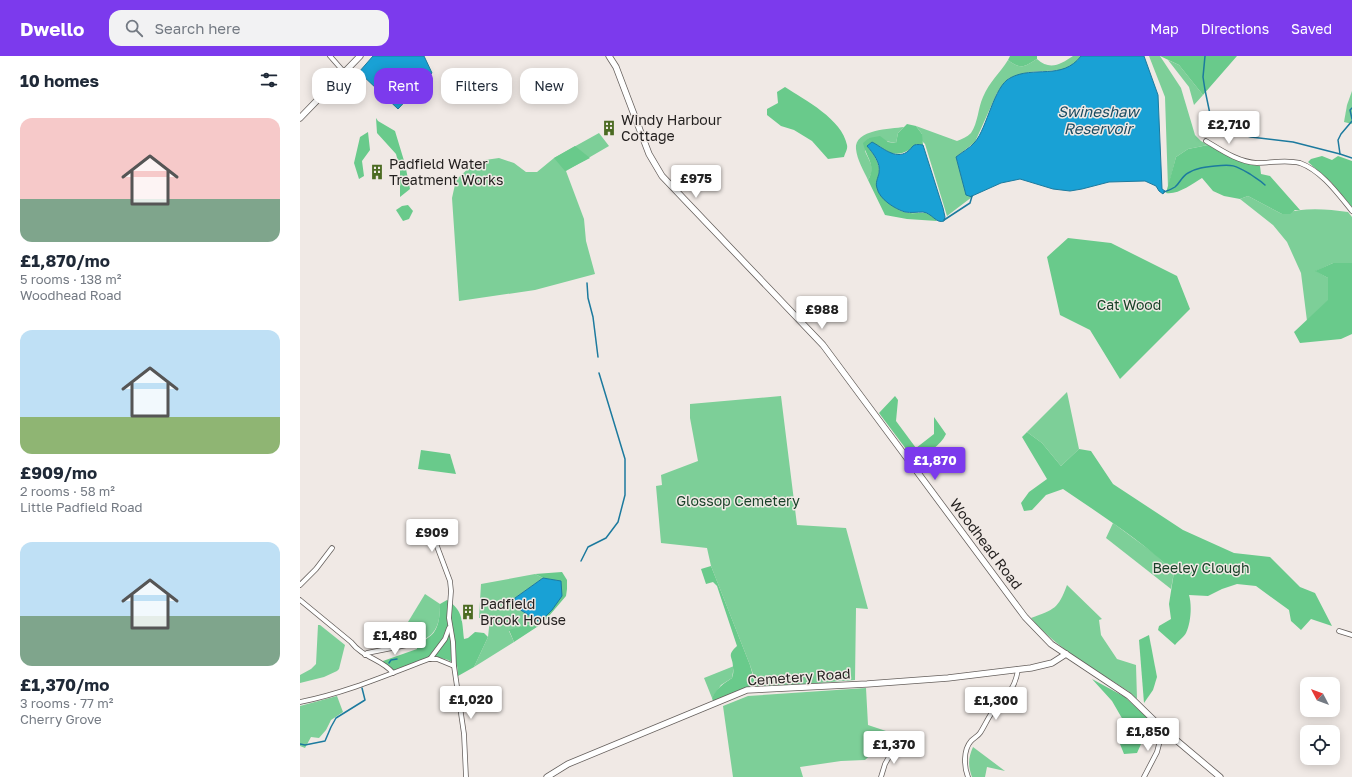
<!DOCTYPE html>
<meta charset="utf-8">
<style>
:root{--surface:#fff;--page:#f2f2f3;--text:#1f2937;--muted:#747a83;--accent:#7c3aed}
body{margin:0;font-family:"Golos Text",sans-serif;background:var(--page);color:var(--text);height:100vh;display:flex;flex-direction:column;font-size:15px;white-space:nowrap}
*{box-sizing:border-box;margin:0}
p{font-size:13px;color:var(--muted)}
.icon{flex:none;width:22px;height:22px;fill:none;stroke:currentColor;stroke-width:2;stroke-linecap:round;stroke-linejoin:round}
.map{position:relative;flex:1;overflow:hidden}
.sheet{display:flex;flex-direction:column;background:var(--surface);width:300px}
.sheet>*{flex:none}
.top-card{position:absolute;left:12px;top:12px;width:380px;height:36px;display:flex;gap:8px}
.needle{width:26px;rotate:311deg}
.tools{position:absolute;left:1000px;top:621px;display:grid;gap:8px}
.tools a{display:grid;place-items:center;width:40px;height:40px;border-radius:8px;background:var(--surface);box-shadow:0 2px 10px #0003;font-size:20px}
.price{position:absolute;translate:-50% -34px;padding:0 9px;border-radius:4px;background:#fff;color:#222;font-size:13px;line-height:26px;filter:drop-shadow(0 1px 2px #0008)}
.price::after{content:'';position:absolute;left:50%;top:24px;width:12px;height:9px;margin-left:-6px;background:inherit;clip-path:polygon(0 0,100% 0,50% 100%)}
.price.selected{background:var(--accent);color:#fff}
ul{padding:0;list-style:none}
li{display:grid;align-content:center;gap:8px;height:212px;padding:0 20px}
li span{display:grid;place-items:center;height:124px;border-radius:12px;color:#555}
li>.icon{margin-inline-start:auto}
span .icon{width:72px;height:72px;fill:#fffc;stroke-width:1}
li b{font-size:17px}
h2{display:flex;justify-content:space-between;align-items:center;height:48px;padding:0 20px;font-size:17px}
.chip{padding:0 14px;border-radius:12px;background:var(--surface);box-shadow:0 2px 10px #0003;font-size:14px;line-height:36px}
.chip.selected{background:var(--accent);color:#fff}
header{display:flex;align-items:center;gap:24px;box-sizing:border-box;height:56px;padding:0 20px;background:var(--accent);color:#fff}
header strong{font-size:19px}
nav{display:flex;gap:22px;margin-inline-start:auto;font-size:14px}
.search{width:280px;height:36px;background:var(--page);display:flex;align-items:center;gap:10px;box-sizing:border-box;padding:0 14px;border-radius:12px;color:var(--muted);font-size:15px}
main{display:flex;flex:1;min-height:0}
.map>svg:first-child{display:block}
.green{fill:#7dcf98}
.forest{fill:#69ca8b}
.water{fill:#19a1d5;stroke:#1c7a9e}
.lines{fill:none;stroke-linecap:round;stroke-linejoin:round}
.stream{stroke:#1c7a9e;stroke-width:1.5}
.street-casing{stroke:#655f5c;stroke-width:5.5}
.secondary-casing{stroke:#655f5c;stroke-width:7}
.street{stroke:#fff;stroke-width:4}
.secondary{stroke:#fff;stroke-width:5.5}
.labels{text-anchor:middle;stroke-width:3;stroke-linejoin:round;paint-order:stroke}
.poi-label{font-size:14px;fill:#221f1e;stroke:#f0e9e5;text-anchor:start}
.park-label{font-size:14px;fill:#194128;stroke:#f0e9e5}
.street-label{font-size:14px;fill:#221f1e;stroke:#f0e9e5}
.water-label{font-size:15px;font-style:italic;fill:#1a4b61;stroke:#f0e9e5}
</style>
<header>
<strong>Dwello</strong>
<div class="search"><svg class="icon" aria-label="search" viewBox="0 0 24 24"><circle cx="10" cy="10" r="6"/><path d="M15 15l6 6"/></svg>Search here</div>
<nav><a>Map</a><a>Directions</a><a>Saved</a></nav>
</header>
<main>
<section class="sheet">
<h2>10 homes<svg class="icon" aria-label="filters" viewBox="0 0 24 24"><path d="M4 7h16M4 17h16"/><circle cx="9" cy="7" r="2"/><circle cx="15" cy="17" r="2"/></svg></h2>
<ul>
<li><span style="background:linear-gradient(#f6c9c9 65%,#7fa58c 0)"><svg class="icon" aria-label="home" viewBox="0 0 24 24"><path d="M3 11l9-7 9 7M6 9v11h12V9"/></svg></span><div><b>£1,870/mo</b><p>5 rooms · 138 m²</p><p>Woodhead Road</p></div></li>
<li><span style="background:linear-gradient(#bfe0f5 70%,#8fb573 0)"><svg class="icon" aria-label="home" viewBox="0 0 24 24"><path d="M3 11l9-7 9 7M6 9v11h12V9"/></svg></span><div><b>£909/mo</b><p>2 rooms · 58 m²</p><p>Little Padfield Road</p></div></li>
<li><span style="background:linear-gradient(#bfe0f5 60%,#7fa58c 0)"><svg class="icon" aria-label="home" viewBox="0 0 24 24"><path d="M3 11l9-7 9 7M6 9v11h12V9"/></svg></span><div><b>£1,370/mo</b><p>3 rooms · 77 m²</p><p>Cherry Grove</p></div></li>
</ul>
</section>
<div class="map">
<svg width="1052" height="721" viewBox="0 0 1052 721">
<rect width="100%" height="100%" fill="#f0e9e5"/>
<!-- green -->
<g class="green">
<path d="M773,0h8l-6,7 -13,7 -33,2 -20,6 -12,15 -22,49 -19,15 10,37 6,3 -25,19 -22,-72 -3,-3v-7l-6,-8 41,15c5,-2 10,-4 14,-8 7,-10 7,-25 12,-36 6,-15 17,-24 25,-37 13,10 16,7 29,-1 13,12 24,5 36,-3z"/>
<polygon points="849,0 860,0 881,32 895,79 901,85 908,89 888,93 876,101 868,132 865,41"/>
<polygon points="868,4 879,9 903,39 894,49 889,31"/>
<polygon points="1052,35 1052,68 1044,66 1047,49"/>
<path d="M604,71l-6,6 -2,10 -27,-5 -4,13c5,12 11,17 3,29 -4,-9 -11,-20 -12,-31 -2,-20 35,-20 48,-22z"/>
<polygon points="299,77 309,90 266,115 284,163 286,185 295,218 235,234 159,245 152,142 156,124 173,108 185,104 199,102 214,107 226,116 237,116 254,102"/>
<path d="M948,140l34,18c22,-7 44,-5 66,-2l4,5v46h-19l-17,8 12,7v23l-21,20 -6,-48 -14,-31 -14,-17 -33,-26z"/>
<polygon points="767,336 779,393 761,410 742,387 727,376"/>
<polygon points="481,340 497,469 546,472 568,553 556,552 555,624 460,632 457,630 450,609 411,510 407,492 361,487 356,430 362,429 361,419 398,405 390,362 390,348"/>
<polygon points="813,467 855,498 874,516 871,533 806,482"/>
<polygon points="235,518 243,522 215,542 214,550 240,566 226,569 209,575 214,586 174,611 188,581 190,562 179,562 181,528"/>
<path d="M767,529l35,34 -3,1 2,15 16,24 19,6 1,34 -9,-8c-33,-22 -71,-42 -97,-73 24,-9 27,-9 36,-33z"/>
<path d="M125,538l15,10c0,16 -2,29 -17,36l-15,-18z"/>
<polygon points="18,569 20,569 45,589 39,613 37,615 24,621 0,627 0,619 11,613 16,608"/>
<polygon points="434,610 432,622 421,629 412,642 404,622"/>
<path d="M566,632l2,37 33,11c-15,2 -26,15 -36,24l-24,1 -41,6 3,10h-70l-10,-71 25,-10z"/>
<polygon points="37,640 43,656 31,664 26,674 19,682 11,681 5,692 0,690 0,650"/>
<path d="M673,691l32,24 -18,-4 -2,10h-13c-4,-11 -4,-19 1,-30z"/>
</g>
<!-- forest -->
<g class="forest">
<path d="M710,0h27v3c-13,8 -16,11 -29,1z"/>
<polygon points="860,0 937,0 903,39 879,9"/>
<path d="M485,31c20,13 57,32 62,58 1,4 -2,8 -3,12l-16,2 -16,-18 -18,-11 -13,-4 -14,-11v-6l11,-6 -1,-11z"/>
<polygon points="76,62 78,65 95,75 105,108 110,133 100,141 100,113 96,98 77,77"/>
<path d="M607,68l9,2 6,8 1,11 -6,-1c-10,8 -19,14 -32,6 -2,-1 -5,-4 -8,-5 -3,0 -7,1 -10,1 4,5 9,11 11,18 4,12 -6,21 3,32 6,6 14,13 23,16 14,4 22,-5 33,9l-30,-2 -22,-4 -17,-35c9,-14 -2,-23 -5,-37l6,-5 11,-2 8,6 8,1 2,-10z"/>
<polygon points="68,76 70,94 62,105 64,120 59,123 54,107 60,81"/>
<path d="M908,89c17,9 32,19 52,21l1,8 9,2 30,34h-5l-5,4h-8l-34,-18 -8,3 -16,-3 -11,-5 -11,-13c-10,6 -24,17 -36,15l10,-36 12,-8z"/>
<polygon points="275,90 290,102 265,115 254,102"/>
<polygon points="1022,100 1032,104 1038,100 1052,105 1052,151 1031,126 1008,106 1011,103"/>
<polygon points="108,149 113,155 109,163 103,165 96,154 102,150"/>
<polygon points="768,182 811,187 877,220 890,253 820,323 790,274 760,259 747,201"/>
<polygon points="1033,207 1052,207 1052,278 1041,283 1000,287 994,276 1028,244 1028,222 1015,215"/>
<path d="M595,340l3,4 -2,21 20,27 18,-14v-17l12,17c-5,12 -21,20 -31,27l-36,-48z"/>
<path d="M727,376l15,11 19,23 18,-17 12,2 22,33 70,46 51,23 36,4 30,30 15,6 17,33 -21,-7 -10,11 -10,-9 -2,-11 -33,-24 -19,-2 -15,5 -14,7 -19,-1c3,10 2,28 -3,38 -2,4 -8,8 -11,12l-17,-15 1,-4 12,-7 -2,-15 5,-32c-33,-32 -73,-57 -111,-83l-17,6 -14,15 -8,1 -3,-8 8,-11 18,-13 -25,-42z"/>
<polygon points="121,394 150,398 156,418 118,413"/>
<path d="M411,510l39,99 5,18 -5,4 -37,14 -1,-3c5,-10 11,-14 20,-20 1,-3 2,-7 1,-11 0,-11 -7,-11 4,-21l-20,-60 -4,-4 -7,2 -5,-15z"/>
<polygon points="262,516 267,524 267,533 266,540 243,567 214,586 209,574 226,569 240,566 260,525 243,522 235,518"/>
<path d="M147,544c16,10 15,20 17,39l4,-1 7,-6 9,1 4,4 -14,30 -16,9 -1,-11 -9,-5 -11,-3 -43,14 -14,-9 37,-13v-6c4,-2 9,-3 12,-6 10,-6 11,-22 11,-33z"/>
<polygon points="849,579 857,621 853,634 844,647 839,584"/>
<path d="M792,623l33,18 35,33c-5,11 -7,13 -19,14l-4,9 -13,1 -6,-15 5,-19 -11,-19z"/>
</g>
<!-- water -->
<g class="water">
<polygon points="73,0 124,0 132,17 98,53 59,16"/>
<path d="M781,0h63l14,39 4,94 3,2 -2,3 -4,-3 -3,-5 -11,-5 -36,1 -27,7 -12,2 -17,-2 -33,-10 -19,4 -29,13v1l-6,-2 -10,-38c6,-5 14,-9 19,-15 12,-14 19,-56 35,-64 24,-13 52,3 71,-22z"/>
<path d="M572,86c10,5 23,18 35,10 7,-5 4,-9 16,-7l20,63 2,9 -1,4c-8,3 -12,-8 -21,-9 -6,0 -12,1 -18,0 -10,-3 -26,-13 -28,-24 -2,-5 1,-10 2,-15 2,-10 -6,-20 -12,-27z"/>
<polygon points="243,522 261,525 262,540 252,554 240,566 214,550 213,547 215,542"/>
</g>
<g class="lines">
<!-- stream -->
<g class="stream">
<polyline points="905,0 903,21 905,34 910,58 920,67 940,78 951,81 993,86 1040,98 1052,102"/>
<polyline points="1052,52 1050,54 1052,63"/>
<polyline points="1040,98 1038,84 1041,78 1052,65"/>
<path d="M864,136c3,-1 8,-3 11,-5 5,-4 7,-11 13,-14 8,-5 17,-6 27,-7 17,-2 20,-1 35,8 5,4 10,6 15,11"/>
<polyline points="644,164 670,147 672,140"/>
<polyline points="287,227 288,242 293,261 298,301"/>
<polyline points="281,505 288,491 306,482 318,466 325,439 325,403 299,317"/>
<polyline points="89,607 91,604 97,603"/>
<polyline points="0,688 5,689 25,685 31,671 36,662 65,644 62,632"/>
</g>
<defs>
<g id="street">
<polyline points="30,0 44,16"/>
<path d="M906,85c15,9 32,21 51,22 14,0 28,-4 43,0 22,8 38,31 52,48"/>
<polyline points="129,469 150,525 151,535 149,562 153,586 154,610 164,678 166,721"/>
<polyline points="0,529 16,513 32,492"/>
<path d="M0,544l51,42c12,16 31,17 42,31"/>
<polyline points="1039,575 1052,579"/>
<polyline points="65,599 67,597 117,587"/>
<polyline points="130,603 145,583 149,572"/>
<path d="M0,646c45,-9 87,-27 129,-43h8l17,7"/>
<polyline points="581,721 585,708 594,692"/>
<path d="M668,721c-4,-10 -5,-27 3,-36 3,-3 7,-5 9,-8 4,-6 7,-13 11,-19 12,-17 24,-22 27,-45"/>
<polyline points="844,721 857,696 863,673"/>
</g>
<g id="secondary">
<polyline points="309,0 316,11 349,98 362,120 523,289 725,561 751,588 829,640 863,673 920,721"/>
<polyline points="0,62 60,0"/>
<polyline points="247,721 268,708 447,634 567,628 648,622 731,612 752,607 766,598"/>
</g>
</defs>
<!-- street casing -->
<use href="#street" class="street-casing"/>
<!-- secondary casing -->
<use href="#secondary" class="secondary-casing"/>
<!-- street -->
<use href="#street" class="street"/>
<!-- secondary -->
<use href="#secondary" class="secondary"/>
</g>
<!-- icons -->
<defs>
<symbol id="building-bare" viewBox="-9 -9 18 18"><path d="M-4-6H4V6H1V3H-1V6H-4ZM-2.5-4.3h1.7v1.8h-1.7ZM.8-4.3h1.7v1.8H.8ZM-2.5-1h1.7V.8h-1.7ZM.8-1h1.7V.8H.8Z" fill="#4b6b22" stroke="#f0e9e5" stroke-width="2.5" paint-order="stroke"/></symbol>
</defs>
<g fill-rule="evenodd">
<use href="#building-bare" x="298" y="61" width="22" height="22"/>
<use href="#building-bare" x="66" y="105" width="22" height="22"/>
<use href="#building-bare" x="157" y="545" width="22" height="22"/>
</g>
<g class="labels">
<!-- poi labels -->
<g class="poi-label">
<text x="321" y="69">Windy Harbour<tspan x="321" dy="16">Cottage</tspan></text>
<text x="89" y="113">Padfield Water<tspan x="89" dy="16">Treatment Works</tspan></text>
<text x="180" y="553">Padfield<tspan x="180" dy="16">Brook House</tspan></text>
</g>
<!-- park labels -->
<g class="park-label">
<text x="829" y="254">Cat Wood</text>
<text x="438" y="450">Glossop Cemetery</text>
<text x="901" y="517">Beeley Clough</text>
</g>
<!-- street labels -->
<g class="street-label">
<text transform="translate(686 488) rotate(53)" y="5">Woodhead Road</text>
<text transform="translate(499 621) rotate(-4)" y="5">Cemetery Road</text>
</g>
<!-- water labels -->
<g class="water-label">
<text x="798" y="61">Swineshaw<tspan x="798" dy="17">Reservoir</tspan></text>
</g>
</g>
</svg>
<div class="tools">
<a><svg class="needle" viewBox="-14 -14 28 28"><path d="M0-13l5 13h-10z" fill="#e53935"/><path d="M0 13l5-13h-10z" fill="#747a83"/></svg></a>
<a><svg class="icon" aria-label="locate" viewBox="0 0 24 24"><circle cx="12" cy="12" r="6"/><path d="M12 2v4M12 18v4M2 12h4M18 12h4"/></svg></a>
</div>
<b class="price" style="left:929px;top:89px">£2,710</b>
<b class="price" style="left:396px;top:143px">£975</b>
<b class="price" style="left:522px;top:274px">£988</b>
<b class="price selected" style="left:635px;top:425px">£1,870</b>
<b class="price" style="left:132px;top:497px">£909</b>
<b class="price" style="left:95px;top:600px">£1,480</b>
<b class="price" style="left:171px;top:664px">£1,020</b>
<b class="price" style="left:696px;top:665px">£1,300</b>
<b class="price" style="left:848px;top:696px">£1,850</b>
<b class="price" style="left:594px;top:709px">£1,370</b>
<div class="top-card">
<a class="chip">Buy</a>
<a class="chip selected">Rent</a>
<a class="chip">Filters</a>
<a class="chip">New</a>
</div>
</div>
</main>
